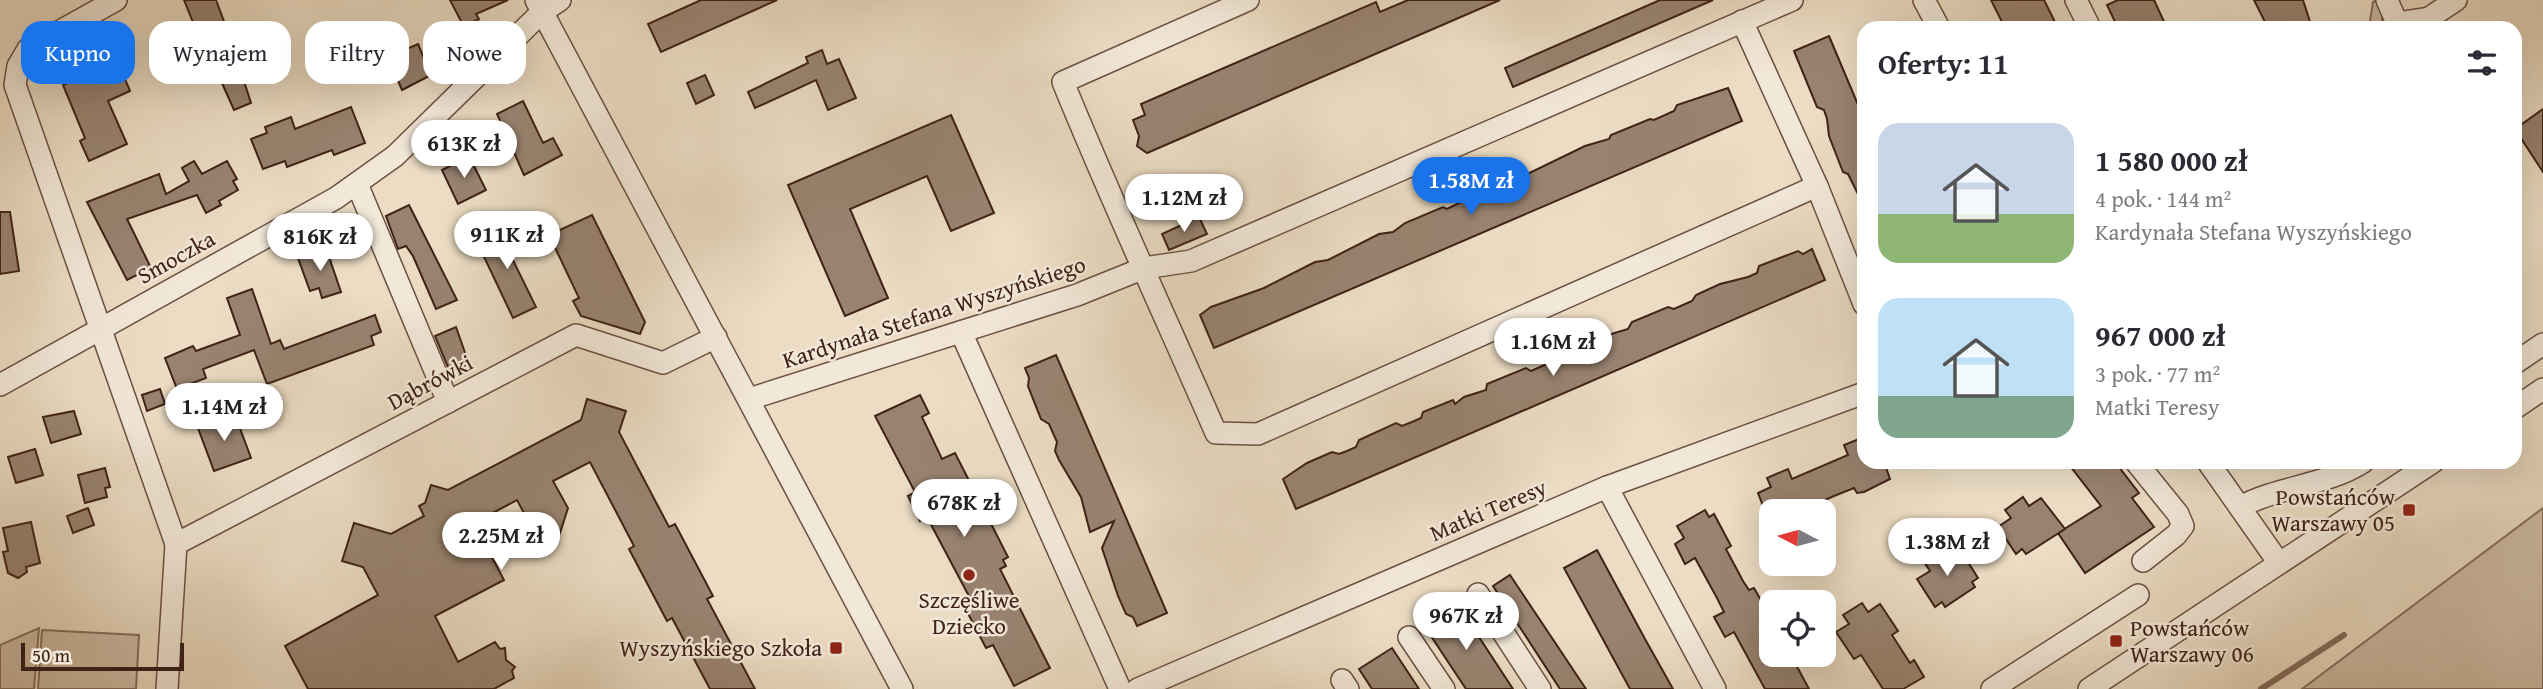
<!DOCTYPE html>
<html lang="pl">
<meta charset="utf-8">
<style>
:root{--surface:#fff;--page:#f7f7f7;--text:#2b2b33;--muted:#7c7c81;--accent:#1a73e8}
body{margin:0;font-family:"Gentium Book Plus",serif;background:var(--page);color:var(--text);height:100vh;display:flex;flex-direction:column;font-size:26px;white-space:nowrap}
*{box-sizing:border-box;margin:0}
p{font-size:23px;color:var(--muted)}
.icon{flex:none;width:38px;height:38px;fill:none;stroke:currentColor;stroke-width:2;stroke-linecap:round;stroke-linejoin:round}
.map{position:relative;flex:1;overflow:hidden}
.sheet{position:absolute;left:1857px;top:21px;width:665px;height:448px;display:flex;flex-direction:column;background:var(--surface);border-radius:21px;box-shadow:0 7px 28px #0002}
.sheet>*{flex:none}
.top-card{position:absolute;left:21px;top:21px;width:665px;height:63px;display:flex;gap:14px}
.needle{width:46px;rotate:276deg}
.fabs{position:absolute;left:1759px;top:499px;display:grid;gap:14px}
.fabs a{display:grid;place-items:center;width:77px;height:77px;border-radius:14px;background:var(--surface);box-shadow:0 7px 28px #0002;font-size:35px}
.scale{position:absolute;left:21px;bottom:18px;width:163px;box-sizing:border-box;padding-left:7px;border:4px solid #402217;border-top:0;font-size:19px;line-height:24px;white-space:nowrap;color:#402217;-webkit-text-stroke:5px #f2e8d8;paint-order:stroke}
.price{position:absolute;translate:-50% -60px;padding:0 16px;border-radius:24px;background:#fff;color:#222;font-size:23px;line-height:46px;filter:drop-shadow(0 2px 4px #0008)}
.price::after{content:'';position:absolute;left:50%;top:42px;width:21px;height:16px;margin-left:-10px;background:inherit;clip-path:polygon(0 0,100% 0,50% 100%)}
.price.selected{background:var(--accent);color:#fff}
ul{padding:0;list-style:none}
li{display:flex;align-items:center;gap:21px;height:175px;padding:0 21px}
li span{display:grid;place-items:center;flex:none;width:196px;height:140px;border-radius:21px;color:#555}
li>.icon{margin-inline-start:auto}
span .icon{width:84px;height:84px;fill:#fffc;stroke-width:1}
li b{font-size:30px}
h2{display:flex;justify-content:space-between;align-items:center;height:84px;padding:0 21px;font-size:30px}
.pill{padding:0 24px;border-radius:21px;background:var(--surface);box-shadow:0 7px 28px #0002;font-size:24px;line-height:63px}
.pill.selected{background:var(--accent);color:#fff}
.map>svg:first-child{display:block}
.green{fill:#cebca6;stroke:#876f5e;stroke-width:2}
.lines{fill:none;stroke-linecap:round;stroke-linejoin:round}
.stream{stroke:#846c5b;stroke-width:6}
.building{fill:#998370;stroke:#402217;stroke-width:2}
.minor-casing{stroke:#6b5042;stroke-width:24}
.minor{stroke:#f2e8d8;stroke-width:21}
.poi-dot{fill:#8f2418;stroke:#f2e8d8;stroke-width:2.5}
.labels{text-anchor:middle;stroke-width:5;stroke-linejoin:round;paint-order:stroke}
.street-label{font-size:23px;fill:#402217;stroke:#f2e8d8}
.poi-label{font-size:23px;fill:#402217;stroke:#f2e8d8;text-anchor:end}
</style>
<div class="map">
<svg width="2543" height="689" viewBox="0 0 2543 689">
<rect width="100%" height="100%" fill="#ebdcc3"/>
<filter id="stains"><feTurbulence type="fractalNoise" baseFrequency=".00286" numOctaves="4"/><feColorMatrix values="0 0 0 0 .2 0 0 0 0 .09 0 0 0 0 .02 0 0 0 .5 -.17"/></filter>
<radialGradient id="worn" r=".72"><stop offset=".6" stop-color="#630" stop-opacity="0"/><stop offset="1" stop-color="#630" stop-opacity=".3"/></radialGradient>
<!-- green -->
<g class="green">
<polygon points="2377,0 2382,8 2382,28 2369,28 2373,2"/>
<polygon points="2543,508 2543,689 2302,689"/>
<polygon points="39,628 34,689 0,689 0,645"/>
<polygon points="42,630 139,635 136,689 38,689"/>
</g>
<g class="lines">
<!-- stream -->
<polyline class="stream" points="2261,689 2344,635"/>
</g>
<!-- building -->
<g class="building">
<polygon points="184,0 216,0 226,27 199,37"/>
<polygon points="450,0 508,0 476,14 479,19 464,27"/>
<polygon points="701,0 777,0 661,52 648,24"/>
<polygon points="1408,0 1500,0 1147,153 1137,146 1139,136 1133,120 1145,115 1141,104 1376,2 1380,12"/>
<polygon points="1660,0 1713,0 1513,87 1505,68"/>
<polygon points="1991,0 2044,0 2058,28 2005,28"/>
<polygon points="2118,0 2154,0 2167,28 2118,28 2107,5"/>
<polygon points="2254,0 2303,0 2312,28 2268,28"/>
<polygon points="356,35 363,53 327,66 320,47"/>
<polygon points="1829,36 1864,119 1864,206 1848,174 1843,172 1829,136 1827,119 1824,110 1817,107 1794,51"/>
<polygon points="418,44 431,75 402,90 388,57"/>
<polygon points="822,50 827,64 839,59 856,98 828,110 816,80 755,108 748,92 808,63 806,57"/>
<polygon points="118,62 130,91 108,101 127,144 89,161 80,141 85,138 63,85"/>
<polygon points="241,72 251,103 234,110 221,81"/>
<polygon points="705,75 714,95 696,104 687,83"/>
<polygon points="1728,88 1742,121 1214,348 1200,315 1211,307 1264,288 1315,262 1328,260 1379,234 1393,232 1405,223 1443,207 1447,209 1519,174 1523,176 1585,146 1609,139 1611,135 1650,119 1654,120 1674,111 1677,105"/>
<polygon points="523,101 543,143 553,138 562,155 524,175 497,114"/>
<polygon points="351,107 365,143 334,155 332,150 287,167 285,161 263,169 251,139 267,133 265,127 291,117 295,129"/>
<polygon points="2543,109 2543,172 2515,129"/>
<polygon points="951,115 994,213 951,231 927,176 850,209 888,298 845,316 788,185"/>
<polygon points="469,156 486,190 458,204 442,170"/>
<polygon points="194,161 202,174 227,161 237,179 233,181 238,190 219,201 221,205 206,213 197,195 127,219 151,268 127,280 87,202 159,174 166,194 189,181 182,168"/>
<polygon points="409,205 457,300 436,309 413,256 406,246 398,249 386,216"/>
<polygon points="0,212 10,212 19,271 0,274"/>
<polygon points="592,215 645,322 640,334 581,316 573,301 579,298 549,235"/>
<polygon points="1199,217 1207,234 1169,250 1162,234"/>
<polygon points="515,226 521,242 507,248 536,307 513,318 477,242"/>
<polygon points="326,248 341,292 322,298 319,288 310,291 298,258"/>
<polygon points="1812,249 1825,280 1296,509 1283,479 1307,463 1332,452 1339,454 1347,451 1356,447 1359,440 1396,423 1402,426 1412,422 1421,418 1423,412 1453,400 1455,404 1464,397 1486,390 1487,384 1526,368 1531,371 1556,360 1564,357 1566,351 1585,342 1628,329 1632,322 1668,307 1674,309 1692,301 1696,295 1720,284 1748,277 1757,273 1759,266 1798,251 1803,254"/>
<polygon points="252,289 271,344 280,340 284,349 375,315 381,332 371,336 374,345 267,384 254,350 203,369 206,378 177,389 165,358 193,346 196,351 240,335 227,298"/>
<polygon points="456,327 469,364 450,372 435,336"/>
<polygon points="1056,355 1167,613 1137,626 1133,617 1126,614 1118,596 1102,548 1114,521 1090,532 1081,497 1059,460 1055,451 1057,442 1049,424 1041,419 1028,386 1029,378 1025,368"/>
<polygon points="160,389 165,404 147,411 142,395"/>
<polygon points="920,395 929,413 922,417 942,459 955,453 1008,557 1003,560 1006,566 1000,569 1050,668 1014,686 993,645 986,648 963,604 971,600 927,517 920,521 908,496 915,492 875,416"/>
<polygon points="587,399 626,411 619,432 669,527 675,524 695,562 713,596 707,599 755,689 710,689 672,618 667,621 629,549 634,546 590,462 553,481 568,508 559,536 532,528 517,500 474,523 504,580 435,616 458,662 495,642 500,649 505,648 506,660 515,667 512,671 514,678 494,689 308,689 285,646 378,595 363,567 342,561 354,523 391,534 424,516 419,506 425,503 431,485 448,490 581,420"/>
<polygon points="74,411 81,434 51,443 43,417"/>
<polygon points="235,415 251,458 214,471 198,428"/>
<polygon points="1864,437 1864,462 1884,462 1890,479 1864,492 1857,493 1854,488 1834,496 1811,506 1813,511 1765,511 1758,493 1771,487 1767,478 1788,469 1792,479 1848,455 1844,445"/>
<polygon points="35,449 43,475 16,483 8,457"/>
<polygon points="2067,462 2115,462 2139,493 2132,498 2154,527 2085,573 2058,533 2101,506"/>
<polygon points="105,468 110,487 105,488 107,497 85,503 78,475"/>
<polygon points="2023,497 2029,506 2041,498 2065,529 2026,554 2022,549 2016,554 1998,527 2011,518 2005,510"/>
<polygon points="88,508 94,525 73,533 67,516"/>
<polygon points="1705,510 1709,517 1714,514 1731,546 1726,549 1743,581 1749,590 1754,588 1771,618 1771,654 1784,654 1789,663 1794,661 1809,689 1765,689 1734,632 1725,637 1714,617 1724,612 1717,598 1695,558 1685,564 1675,544 1684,538 1677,526"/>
<polygon points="31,522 40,563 26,567 27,572 18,578 8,573 3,552 8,551 3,528"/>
<polygon points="1597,550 1645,639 1673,689 1630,689 1564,568"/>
<polygon points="1943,550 1948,559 1961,551 1978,578 1972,582 1975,587 1945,607 1942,602 1935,607 1917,579 1930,571 1924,562"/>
<polygon points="1510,575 1586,689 1560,689 1493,586"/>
<polygon points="1862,603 1868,612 1880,604 1898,631 1892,635 1910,663 1914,660 1924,677 1903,689 1883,689 1861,655 1854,659 1836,632 1849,624 1843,615"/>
<polygon points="1458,605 1513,689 1466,689 1425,627"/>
<polygon points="1392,648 1419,689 1372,689 1359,669"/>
</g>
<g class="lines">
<defs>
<g id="minor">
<polyline points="116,0 28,49 18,66 15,85 176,544 167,689"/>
<polyline points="536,0 902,689"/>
<path d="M1248,0l-185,82c48,118 102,234 153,351l42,1 559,-248"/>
<polyline points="1924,0 1939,28"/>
<polyline points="2076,0 2090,28"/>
<polyline points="2387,0 2397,23"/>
<polyline points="1742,21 1817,186 1864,304"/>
<polyline points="2395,28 2397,23 2429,18 2456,0"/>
<polyline points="357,184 448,402"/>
<polyline points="961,332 1120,689"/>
<polyline points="2515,363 2543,344"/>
<polyline points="0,385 336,198 395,156 542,12 560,0"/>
<polyline points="749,399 1077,295 1144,268 1191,261 1792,0"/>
<polyline points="2515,408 2543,389"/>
<polyline points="2136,462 2178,514 2183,526 2176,535 2143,561"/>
<polyline points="2208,462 2279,563"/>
<polyline points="1607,487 1715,689"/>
<path d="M2240,507c39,-21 85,-21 123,-45"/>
<polyline points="176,544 576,335 663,363 716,337"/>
<polyline points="1478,594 1540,689"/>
<polyline points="1409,637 1444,689"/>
<polyline points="1342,680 1348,689"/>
<polyline points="1138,689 1607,487 1864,393"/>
<polyline points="1992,689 2138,595"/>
<polyline points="2089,689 2433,462"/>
</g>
</defs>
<!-- minor casing -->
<use href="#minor" class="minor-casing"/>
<!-- minor -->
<use href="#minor" class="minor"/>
</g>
<!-- markers -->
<g class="poi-dot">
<rect x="2402" y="503" width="14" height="14" rx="3.5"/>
<circle cx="969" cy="575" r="7"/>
<rect x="2109" y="634" width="14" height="14" rx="3.5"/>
<rect x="829" y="641" width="14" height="14" rx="3.5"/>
</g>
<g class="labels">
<!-- street labels -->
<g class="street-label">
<text transform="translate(176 257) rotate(-29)" y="8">Smoczka</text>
<text transform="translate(934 312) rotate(-18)" y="8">Kardynała Stefana Wyszyńskiego</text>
<text transform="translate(430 382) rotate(-28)" y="8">Dąbrówki</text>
<text transform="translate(1488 510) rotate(-23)" y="8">Matki Teresy</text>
</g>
<!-- poi labels -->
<g class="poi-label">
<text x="2395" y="505">Powstańców<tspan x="2395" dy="26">Warszawy 05</tspan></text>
<text x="969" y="608" text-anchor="middle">Szczęśliwe<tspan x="969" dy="26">Dziecko</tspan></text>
<text x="2130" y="636" text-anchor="start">Powstańców<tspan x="2130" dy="26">Warszawy 06</tspan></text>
<text x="822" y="656">Wyszyńskiego Szkoła</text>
</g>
</g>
<rect width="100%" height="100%" filter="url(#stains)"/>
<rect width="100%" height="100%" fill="url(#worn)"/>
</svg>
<div class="fabs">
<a><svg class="needle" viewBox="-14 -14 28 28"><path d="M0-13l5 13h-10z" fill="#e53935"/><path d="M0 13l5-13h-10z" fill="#7c7c81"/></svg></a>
<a><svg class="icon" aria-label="locate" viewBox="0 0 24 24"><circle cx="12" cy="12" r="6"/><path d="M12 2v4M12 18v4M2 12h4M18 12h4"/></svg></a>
</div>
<div class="scale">50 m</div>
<b class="price" style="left:464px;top:180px">613K zł</b>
<b class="price selected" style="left:1471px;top:217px">1.58M zł</b>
<b class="price" style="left:1184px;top:234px">1.12M zł</b>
<b class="price" style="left:507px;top:271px">911K zł</b>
<b class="price" style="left:320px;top:273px">816K zł</b>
<b class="price" style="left:1553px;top:378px">1.16M zł</b>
<b class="price" style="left:224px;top:443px">1.14M zł</b>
<b class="price" style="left:964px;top:539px">678K zł</b>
<b class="price" style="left:501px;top:572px">2.25M zł</b>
<b class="price" style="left:1947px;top:578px">1.38M zł</b>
<b class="price" style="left:1466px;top:652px">967K zł</b>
<div class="top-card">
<a class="pill selected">Kupno</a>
<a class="pill">Wynajem</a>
<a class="pill">Filtry</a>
<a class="pill">Nowe</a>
</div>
<section class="sheet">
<h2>Oferty: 11<svg class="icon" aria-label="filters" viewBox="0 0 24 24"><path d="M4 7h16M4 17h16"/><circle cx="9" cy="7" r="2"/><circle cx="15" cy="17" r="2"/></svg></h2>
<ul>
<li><span style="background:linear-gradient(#c9d6e8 65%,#8fb573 0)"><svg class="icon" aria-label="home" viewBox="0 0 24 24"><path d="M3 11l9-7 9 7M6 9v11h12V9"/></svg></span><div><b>1 580 000 zł</b><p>4 pok. · 144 m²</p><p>Kardynała Stefana Wyszyńskiego</p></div></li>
<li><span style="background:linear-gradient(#bfe0f5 70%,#7fa58c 0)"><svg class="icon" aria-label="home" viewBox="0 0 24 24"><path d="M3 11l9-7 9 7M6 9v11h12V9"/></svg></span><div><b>967 000 zł</b><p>3 pok. · 77 m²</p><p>Matki Teresy</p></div></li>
</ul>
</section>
</div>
